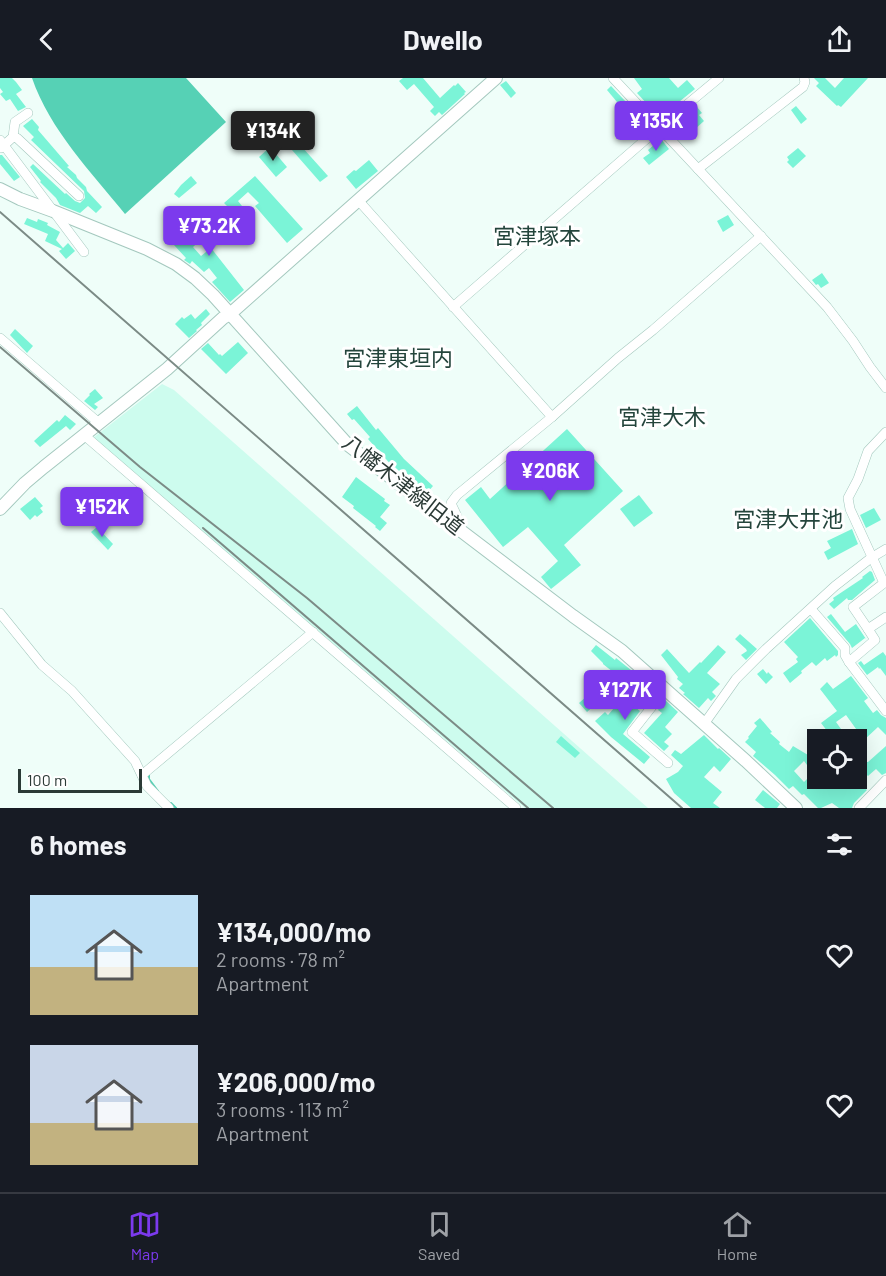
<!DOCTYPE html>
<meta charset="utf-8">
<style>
:root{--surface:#171b24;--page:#20242c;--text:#f1f3f6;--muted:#9ea1a6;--line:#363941;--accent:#7c3aed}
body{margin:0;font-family:Barlow,"Noto Sans JP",sans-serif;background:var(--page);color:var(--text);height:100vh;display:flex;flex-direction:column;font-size:22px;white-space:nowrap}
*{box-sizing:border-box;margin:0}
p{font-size:20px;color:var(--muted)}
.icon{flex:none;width:33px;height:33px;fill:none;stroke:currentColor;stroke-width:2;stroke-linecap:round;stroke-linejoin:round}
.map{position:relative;height:730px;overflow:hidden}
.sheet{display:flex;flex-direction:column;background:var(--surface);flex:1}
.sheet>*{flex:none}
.buttons{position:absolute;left:807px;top:651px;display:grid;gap:12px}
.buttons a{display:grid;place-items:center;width:60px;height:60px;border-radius:0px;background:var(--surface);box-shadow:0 6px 24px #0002;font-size:30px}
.scale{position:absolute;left:18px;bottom:15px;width:124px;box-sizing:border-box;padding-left:6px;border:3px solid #2b3a36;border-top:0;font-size:16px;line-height:21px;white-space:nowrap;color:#2b3a36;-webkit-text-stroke:4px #fff;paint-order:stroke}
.price{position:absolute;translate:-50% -51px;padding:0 14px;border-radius:6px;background:var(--accent);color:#fff;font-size:20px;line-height:39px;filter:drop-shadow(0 2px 3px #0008)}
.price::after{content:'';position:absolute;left:50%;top:36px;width:18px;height:14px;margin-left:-9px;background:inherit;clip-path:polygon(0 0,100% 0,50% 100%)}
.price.selected{background:#222;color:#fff}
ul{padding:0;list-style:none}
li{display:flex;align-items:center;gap:18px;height:150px;padding:0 30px}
li span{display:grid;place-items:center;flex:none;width:168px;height:120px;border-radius:0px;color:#555}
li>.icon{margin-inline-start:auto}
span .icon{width:72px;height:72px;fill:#fffc;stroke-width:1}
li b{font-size:26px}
h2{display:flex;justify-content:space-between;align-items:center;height:72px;padding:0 30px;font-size:26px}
header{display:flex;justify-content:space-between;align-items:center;height:78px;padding:0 30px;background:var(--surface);font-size:27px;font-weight:700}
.tabs{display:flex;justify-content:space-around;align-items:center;height:84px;border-top:2px solid var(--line);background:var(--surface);font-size:16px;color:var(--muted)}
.tabs a{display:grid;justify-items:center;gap:3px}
.tabs .selected{color:var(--accent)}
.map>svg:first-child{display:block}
.built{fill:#cdfcee}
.water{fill:#56d1b5}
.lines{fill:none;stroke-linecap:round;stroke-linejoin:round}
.stream{stroke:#56d1b5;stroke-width:2}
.building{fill:#7bf4d7;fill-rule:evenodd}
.street-casing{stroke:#a4c8be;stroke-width:10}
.secondary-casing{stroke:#a4c8be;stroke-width:14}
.street{stroke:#fff;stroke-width:9}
.secondary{stroke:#fff;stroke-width:12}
.rail{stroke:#7c8b86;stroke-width:2}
.labels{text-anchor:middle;stroke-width:6;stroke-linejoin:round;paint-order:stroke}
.street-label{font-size:21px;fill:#2b3a36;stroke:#fff}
.neighbourhood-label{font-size:22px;fill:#24453c;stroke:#fff}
</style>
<header><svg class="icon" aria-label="back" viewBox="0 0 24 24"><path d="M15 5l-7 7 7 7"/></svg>Dwello<svg class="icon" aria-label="share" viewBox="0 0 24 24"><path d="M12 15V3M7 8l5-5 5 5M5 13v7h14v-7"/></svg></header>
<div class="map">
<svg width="886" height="730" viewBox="0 0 886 730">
<rect width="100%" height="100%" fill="#effef9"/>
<!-- built -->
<polygon class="built" points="162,306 174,312 648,730 525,730 93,360"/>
<!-- water -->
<path class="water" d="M32,0h154l40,44 -101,92c-34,-42 -75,-84 -93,-136z"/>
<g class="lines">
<!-- stream -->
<g class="stream">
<polyline points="149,695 149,701 158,713"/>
<polyline points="171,725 176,730"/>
</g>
</g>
<!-- building -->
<g class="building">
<polygon points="0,0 12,0 16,4 22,12 16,16 26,29 18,33 10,21 6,23 0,16 3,14 0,10"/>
<polygon points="403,0 423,0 440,20 454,7 455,8 458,5 466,14 464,15 465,16 442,37 439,34 435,38 430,33 434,29 414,6 407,12 399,3"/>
<polygon points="634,0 669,0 678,10 687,2 695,11 664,36 663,35 659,39 637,15 642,11"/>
<polygon points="814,0 825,0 835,10 844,0 868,0 841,29 838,27 837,28 816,8 819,5"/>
<polygon points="506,3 516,15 511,20 500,7"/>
<polygon points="611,8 627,25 622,30 607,12"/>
<polygon points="796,28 807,41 801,46 791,32"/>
<polygon points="697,29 702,35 699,37 704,43 686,59 685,58 680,62 669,50 680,41 682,42"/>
<polygon points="32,41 39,49 38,52 69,88 67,89 76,97 77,100 86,109 87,113 102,129 96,135 88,128 80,135 60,127 56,120 40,104 41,103 30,89 33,86 65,116 66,115 75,123 80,125 85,120 84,113 31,62 34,59 23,48"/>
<polygon points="285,50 328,98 320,104 278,56"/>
<polygon points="661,61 669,71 649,87 643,80 650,75 648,72"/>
<polygon points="270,69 287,89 276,99 259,79"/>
<polygon points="798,70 806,78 793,90 787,84 789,82 787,79"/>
<polygon points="0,77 2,77 20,99 14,103 0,86"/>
<polygon points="369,82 378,93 356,111 346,99 354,92 356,93"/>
<polygon points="191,98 197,105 179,120 174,116 181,107"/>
<polygon points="255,98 303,151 287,165 255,128 259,125 248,114 238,123 242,128 234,135 224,125"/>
<polygon points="210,132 220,144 193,169 201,178 211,170 244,212 230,224 212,204 217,200 209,190 204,194 192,183 190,186 184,182 186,180 174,167"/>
<polygon points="728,137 734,147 723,154 717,143"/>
<polygon points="27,140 37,144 38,141 48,145 47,147 60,154 56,162 63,170 68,165 75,173 66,181 59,173 62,171 45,163 48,156 24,146"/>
<polygon points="822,195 829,205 821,210 818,206 816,207 812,202"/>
<polygon points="206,231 210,236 201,245 202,247 196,252 197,253 189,260 175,246 182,239 184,241 191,236 195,241"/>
<polygon points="15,251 33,268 27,275 10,257"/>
<polygon points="238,264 248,275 226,296 201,271 208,265 219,277 220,276 222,278"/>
<polygon points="95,311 103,320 94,326 98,329 95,332 84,323 90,317 89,316"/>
<polygon points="357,328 376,352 378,350 404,381 433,408 426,416 412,404 408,402 395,389 394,390 368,361 370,359 354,341 352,342 347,336"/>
<polygon points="65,337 76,346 70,352 66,348 40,369 34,363 57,342 59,344"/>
<polygon points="567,351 623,413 564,467 581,487 551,511 541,499 558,483 528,449 503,469 465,422 481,409 490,421"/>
<polygon points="356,399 385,421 384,423 390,427 380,439 387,445 380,453 375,449 376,448 353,430 354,428 342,419"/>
<polygon points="639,417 653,435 634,449 620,431"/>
<polygon points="35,419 43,428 40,430 43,434 37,439 35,437 30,442 20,431"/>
<polygon points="874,430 881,442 866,450 860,437"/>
<polygon points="97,449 113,466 108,472 91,454"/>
<polygon points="852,451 858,466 828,482 824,474 831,470 827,463"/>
<polygon points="870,493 872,494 875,502 852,522 848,522 847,520 834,531 829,526 834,522 833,520 863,500 862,499"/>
<polygon points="831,536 845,554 856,546 866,561 865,560 852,570 850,566 827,539"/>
<polygon points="810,540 838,573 838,577 836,579 835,577 827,583 825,580 816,588 812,584 801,593 802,595 790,605 783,595 798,584 796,581 798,579 784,564"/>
<polygon points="740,556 757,571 746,582 741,577 747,573 746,571 735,561"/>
<polygon points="596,567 615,582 616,580 636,596 629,602 620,595 618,598 603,586 603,585 591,573"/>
<polygon points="718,567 726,574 707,595 720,606 712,614 716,618 711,623 708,620 699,630 683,616 685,615 679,610 683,606 677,601 678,599 661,577 667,571 689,595 700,584 701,585"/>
<polygon points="883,574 886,578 886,598 880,590 879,591 878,589 867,597 858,585 861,583 864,587"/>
<polygon points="763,591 767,596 768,594 773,599 766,606 757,596"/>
<polygon points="851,598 868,620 864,623 873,635 877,632 881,637 886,640 886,657 878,649 864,662 846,637 836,644 841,651 831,658 821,645 837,633 820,611 827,604 833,611"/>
<polygon points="640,600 649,608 643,615 641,613 631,626 640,633 623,656 650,679 644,686 611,659 595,643 605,634 608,637"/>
<polygon points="587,618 590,620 592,618 597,625 587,634 579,625"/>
<polygon points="665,622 678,634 665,649 672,656 664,664 669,668 664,673 644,655 662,635 658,632"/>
<path d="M760,640l12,14 -2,1 10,9 -1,2 10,8 4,-6 25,15v17h47l-5,5 7,7 -13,13 -2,5h-13l-7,-5 -11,5h-3l-14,-14 -2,1 -9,-9 -4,3 -14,-14 -22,-19 3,-4 -11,-10 4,-4 -1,-1 9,-11 -3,-3zM804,683l9,12 -9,9 -10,-11z"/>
<polygon points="704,657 718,671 719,670 731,681 720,694 714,688 704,699 722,714 713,725 720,730 691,730 674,715 666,701 678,694 683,688 671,677 675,672 681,676"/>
<polygon points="561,658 580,675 575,680 556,664"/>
<polygon points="886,668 886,695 882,697 876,691 868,698 856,686 856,672 865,684 868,684"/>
<polygon points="763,712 780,726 777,730 765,730 755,722"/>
</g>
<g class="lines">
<defs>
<g id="street">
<polyline points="613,0 827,229 853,263 870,289 886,310"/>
<polyline points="13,59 15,44 28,35"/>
<polyline points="0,62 84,174"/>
<polyline points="1,70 13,59 17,60 79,118"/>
<polyline points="698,91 803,9 805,4 804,0"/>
<polyline points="358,122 552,339"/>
<polyline points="453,229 660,49 719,0"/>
<polyline points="0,260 99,345"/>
<polyline points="886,354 868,373 858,401 848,420 850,431 884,505 886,504"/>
<polyline points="84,357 516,730"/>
<path d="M457,450c4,-9 -3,-16 -6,-25l6,-8 95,-78 66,-59 35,-28 108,-94"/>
<polyline points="884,505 853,529 868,551 886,539"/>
<polyline points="811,531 845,570 845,577 849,584 886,633"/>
<polyline points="0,535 42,587 72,613 135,683 147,708 169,730"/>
<polyline points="849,584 875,562 868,551"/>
<polyline points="665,612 632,654 668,685"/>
<polyline points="704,646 736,601 766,571 835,508 871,480 886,471"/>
<polyline points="142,697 313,554"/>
<polyline points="859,730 886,702"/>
</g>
<g id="secondary">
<polyline points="0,111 20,121 53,133 147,171 176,186 195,200 213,217 348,367 573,538 622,573 746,683 796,730"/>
<polyline points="0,431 25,405 44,389 167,291 223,240 230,236 496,0"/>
</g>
</defs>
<!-- street casing -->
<use href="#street" class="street-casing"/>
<!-- secondary casing -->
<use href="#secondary" class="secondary-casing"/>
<!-- street -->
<use href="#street" class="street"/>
<!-- secondary -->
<use href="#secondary" class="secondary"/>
<!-- rail -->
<g class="rail">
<polyline points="0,134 682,730"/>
<polyline points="0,269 140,389 307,520 553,730"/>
<polyline points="203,450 528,730"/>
</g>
</g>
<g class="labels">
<!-- street labels -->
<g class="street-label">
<text transform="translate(403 407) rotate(38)" y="7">八幡木津線旧道</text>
</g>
<!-- neighbourhood labels -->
<g class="neighbourhood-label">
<text x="537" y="166">宮津塚本</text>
<text x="398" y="288">宮津東垣内</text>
<text x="662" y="347">宮津大木</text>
<text x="788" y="449">宮津大井池</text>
</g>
</g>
</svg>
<div class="buttons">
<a><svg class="icon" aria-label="locate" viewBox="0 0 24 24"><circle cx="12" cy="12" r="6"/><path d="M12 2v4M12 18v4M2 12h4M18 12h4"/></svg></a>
</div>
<div class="scale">100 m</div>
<b class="price" style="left:656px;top:74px">¥135K</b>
<b class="price selected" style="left:273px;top:84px">¥134K</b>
<b class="price" style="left:209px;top:179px">¥73.2K</b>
<b class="price" style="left:550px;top:424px">¥206K</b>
<b class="price" style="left:102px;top:460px">¥152K</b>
<b class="price" style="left:625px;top:643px">¥127K</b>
</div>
<section class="sheet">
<h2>6 homes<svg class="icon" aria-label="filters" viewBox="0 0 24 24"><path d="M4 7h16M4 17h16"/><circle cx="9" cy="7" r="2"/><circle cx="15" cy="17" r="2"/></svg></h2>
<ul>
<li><span style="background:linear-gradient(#bfe0f5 60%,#c2b280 0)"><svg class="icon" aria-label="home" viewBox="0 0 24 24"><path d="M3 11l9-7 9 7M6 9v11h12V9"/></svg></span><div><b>¥134,000/mo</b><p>2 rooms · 78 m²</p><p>Apartment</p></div><svg class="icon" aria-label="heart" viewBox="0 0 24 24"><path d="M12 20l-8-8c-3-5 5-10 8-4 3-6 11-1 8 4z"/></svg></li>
<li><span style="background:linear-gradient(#c9d6e8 65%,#c2b280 0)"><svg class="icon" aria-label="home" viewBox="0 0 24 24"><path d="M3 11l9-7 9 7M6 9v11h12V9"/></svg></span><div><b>¥206,000/mo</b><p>3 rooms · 113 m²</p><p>Apartment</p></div><svg class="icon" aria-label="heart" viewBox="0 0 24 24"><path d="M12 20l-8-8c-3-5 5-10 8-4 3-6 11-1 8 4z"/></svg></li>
</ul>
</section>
<nav class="tabs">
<a class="selected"><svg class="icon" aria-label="map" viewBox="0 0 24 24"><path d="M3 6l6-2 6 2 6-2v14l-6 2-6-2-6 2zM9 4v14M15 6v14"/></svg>Map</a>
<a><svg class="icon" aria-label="saved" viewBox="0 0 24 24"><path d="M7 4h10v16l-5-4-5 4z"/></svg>Saved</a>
<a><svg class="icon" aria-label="home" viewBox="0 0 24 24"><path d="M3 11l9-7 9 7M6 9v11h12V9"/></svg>Home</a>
</nav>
